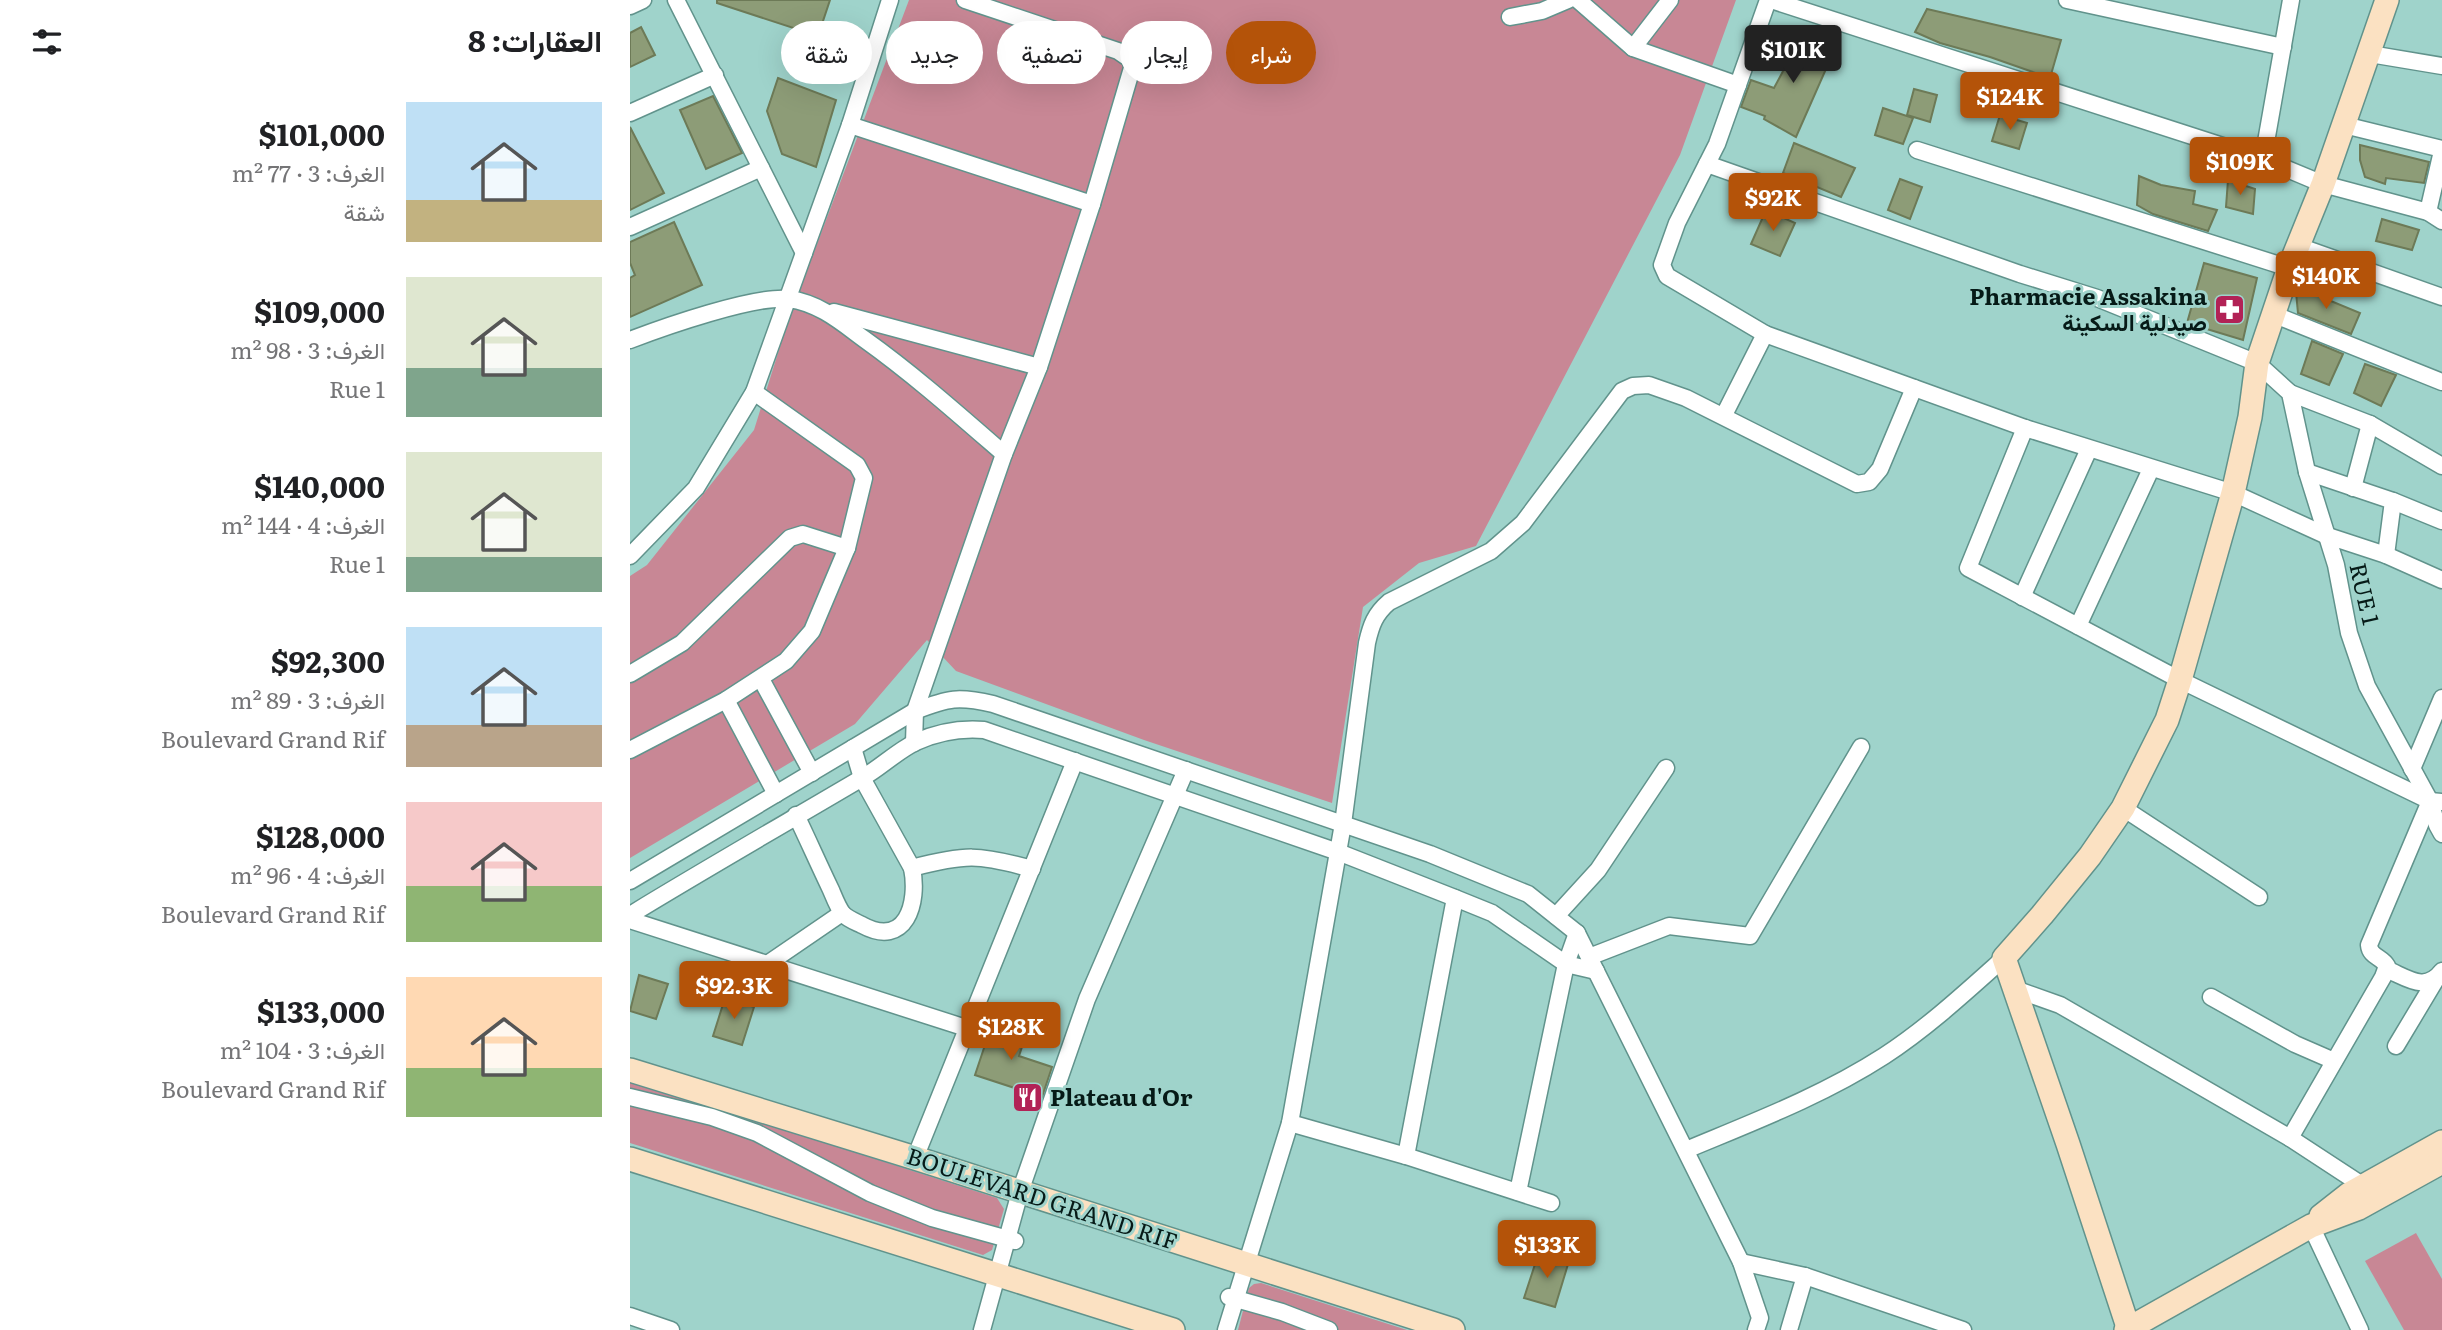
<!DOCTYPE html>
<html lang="ar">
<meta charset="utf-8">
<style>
:root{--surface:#fff;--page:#f6f6f6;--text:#202124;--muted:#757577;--accent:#b45309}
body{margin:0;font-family:Literata,Vazirmatn,serif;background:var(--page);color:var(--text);direction:rtl;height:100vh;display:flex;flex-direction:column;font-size:26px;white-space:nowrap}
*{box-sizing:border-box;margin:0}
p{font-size:23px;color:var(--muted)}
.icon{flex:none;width:38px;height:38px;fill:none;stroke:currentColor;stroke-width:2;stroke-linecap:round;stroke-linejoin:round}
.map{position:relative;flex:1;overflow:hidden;direction:ltr}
.drawer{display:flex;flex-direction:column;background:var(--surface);width:630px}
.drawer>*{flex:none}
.banner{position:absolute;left:21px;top:21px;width:665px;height:63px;direction:rtl;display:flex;gap:14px}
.price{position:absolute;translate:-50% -60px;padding:0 16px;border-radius:7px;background:var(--accent);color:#fff;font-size:23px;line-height:46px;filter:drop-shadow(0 2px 4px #0008)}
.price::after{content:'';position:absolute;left:50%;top:42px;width:21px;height:16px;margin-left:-10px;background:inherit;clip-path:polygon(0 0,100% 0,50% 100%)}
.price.on{background:#222;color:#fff}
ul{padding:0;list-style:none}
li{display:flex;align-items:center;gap:21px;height:175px;padding:0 28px}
li span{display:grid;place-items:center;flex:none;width:196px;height:140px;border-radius:0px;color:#555}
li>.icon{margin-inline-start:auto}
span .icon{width:84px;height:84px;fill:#fffc;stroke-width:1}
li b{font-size:30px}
h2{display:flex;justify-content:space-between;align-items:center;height:84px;padding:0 28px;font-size:30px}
.chip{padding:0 24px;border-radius:32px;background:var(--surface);box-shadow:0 7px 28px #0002;font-size:24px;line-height:63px}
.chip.on{background:var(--accent);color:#fff}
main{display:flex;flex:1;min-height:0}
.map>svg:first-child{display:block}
.green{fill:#c88795}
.building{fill:#8d9c77;stroke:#6d7a57;stroke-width:2}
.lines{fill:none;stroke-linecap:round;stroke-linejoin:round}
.street-casing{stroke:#61938c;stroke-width:19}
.secondary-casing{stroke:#61938c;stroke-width:26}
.street{stroke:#fff;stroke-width:16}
.secondary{stroke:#fbe1c2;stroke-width:23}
.labels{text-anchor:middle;stroke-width:6;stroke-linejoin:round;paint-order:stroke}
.poi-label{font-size:23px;font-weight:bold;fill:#061a17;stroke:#9fd3cb;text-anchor:end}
.street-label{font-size:23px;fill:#061a17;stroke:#9fd3cb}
</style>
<main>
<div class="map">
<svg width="1812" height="1330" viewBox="0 0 1812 1330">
<rect width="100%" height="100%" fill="#9fd3cb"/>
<!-- green -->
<g class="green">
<polygon points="279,0 1106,0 1050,155 846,546 789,563 733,607 702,803 514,740 326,671 297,640 225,724 0,858 0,576 17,565 124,430 158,321"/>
<polygon points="0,1080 367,1198 374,1209 362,1250 353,1255 0,1143"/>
<polygon points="1786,1233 1812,1279 1812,1330 1774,1330 1735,1261"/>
<polygon points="631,1283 777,1330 608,1330 619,1288 624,1284"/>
</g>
<!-- building -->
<g class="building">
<polygon points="87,0 200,0 188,36 87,3"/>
<polygon points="1297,9 1431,40 1420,78 1360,57 1310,43 1285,32"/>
<polygon points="11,27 25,55 0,67 0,33"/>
<polygon points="1175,30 1207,44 1166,137 1134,119 1135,116 1111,107 1121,80 1144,88"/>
<polygon points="148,78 206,100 186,167 152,154 137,111"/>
<polygon points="1284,89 1307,95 1300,122 1277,115"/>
<polygon points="83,96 112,153 76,169 50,110"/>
<polygon points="1253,108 1283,118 1273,144 1245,135"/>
<polygon points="1370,115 1397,123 1389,149 1362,141"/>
<polygon points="0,127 34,193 0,210"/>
<polygon points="1164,143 1225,168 1211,197 1153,173"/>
<polygon points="1730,145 1799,162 1794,183 1756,178 1755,184 1735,177 1730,160"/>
<polygon points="1509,176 1531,185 1565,191 1563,204 1587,210 1578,231 1523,214 1507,205"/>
<polygon points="1270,179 1292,187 1280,219 1258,210"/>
<polygon points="1598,180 1625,189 1623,214 1596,207"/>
<polygon points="1136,210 1165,223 1150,256 1121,244"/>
<polygon points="1752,219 1789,230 1782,250 1746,241"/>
<polygon points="44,222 72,285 0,317 0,278 5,275 0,263 0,242"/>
<polygon points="1574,263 1627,278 1613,340 1557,323"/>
<polygon points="1667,287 1730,313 1721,334 1668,313 1666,292"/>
<polygon points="1682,341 1713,354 1699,385 1671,374"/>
<polygon points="1735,364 1766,375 1751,406 1724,393"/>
<polygon points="9,975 38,984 26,1019 0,1011"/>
<polygon points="95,998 124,1007 112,1045 83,1036"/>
<polygon points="363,1021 397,1032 389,1056 422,1067 412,1097 345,1075"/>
<polygon points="909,1252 939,1261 925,1307 894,1298"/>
</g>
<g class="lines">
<defs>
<g id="street">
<polyline points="46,0 174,253"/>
<polyline points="948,0 1003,48 1108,85"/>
<polyline points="1141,0 1633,159 1693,184 1798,212 1812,221"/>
<polyline points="1437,0 1653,47"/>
<polyline points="0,6 13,0"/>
<polyline points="880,17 912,11 938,0"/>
<polyline points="1003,48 1040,0"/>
<polyline points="1740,54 1812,66"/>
<polyline points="0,113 85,75"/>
<polyline points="220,125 462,204"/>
<polyline points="1714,125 1812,149"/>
<polyline points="1287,150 1659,268"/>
<polyline points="1633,159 1661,0"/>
<polyline points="1077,164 1390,274 1467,298 1627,363 1660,393 1677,472 1706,565 1719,633 1737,686 1800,801 1807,825 1812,834"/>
<polyline points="1798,212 1812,151"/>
<polyline points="0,227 131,168"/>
<polyline points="1668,246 1812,297"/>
<polyline points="204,312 409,367"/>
<polyline points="1645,315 1812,382"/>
<polyline points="1135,334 1395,428 1603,493 1695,535 1756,555 1812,580"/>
<path d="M0,340c34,-13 125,-45 159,-41 30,4 52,23 75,40 49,35 94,75 140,115"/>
<polyline points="1660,393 1740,424 1812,466"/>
<polyline points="1094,415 1135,334 1037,276 1032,265 1047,223 1087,144 1138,0"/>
<polyline points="1395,428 1338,568 1550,680 1800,801 1812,802"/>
<polyline points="1677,472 1763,501 1756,555"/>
<polyline points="1723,488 1740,424"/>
<polyline points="1763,501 1812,521"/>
<polyline points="0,556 66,488 124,392 220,125 260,0"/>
<polyline points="1392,597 1459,449"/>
<polyline points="1448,626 1521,469"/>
<polyline points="0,674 52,643 160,538 173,534 217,548"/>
<polyline points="131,679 182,773"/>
<polyline points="96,700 146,794"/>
<polyline points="284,743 285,711 374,454 409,367 462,204 502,68 501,60 488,51 335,0"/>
<polyline points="223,748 232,778 282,868"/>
<polyline points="0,750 96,700 156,661 182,631 217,548 234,478 227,465 124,392"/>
<polyline points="1782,769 1812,698"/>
<polyline points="1493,808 1629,897"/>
<path d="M166,815c12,25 23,50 35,75 3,7 7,18 12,24 5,5 13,8 19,11 44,24 57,-22 50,-57 53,-14 67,-14 120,1"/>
<path d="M0,881l285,-170c34,-13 43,-15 78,-7l437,150 98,40 49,39 164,329 19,56 -4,12"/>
<path d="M0,915c77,-47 154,-91 232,-137 18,-10 35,-27 54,-36 22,-10 44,-14 68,-12l354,122 117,46 37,15 74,51 30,7"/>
<polyline points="926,916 968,870 1036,768"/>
<polyline points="0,920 336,1028"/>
<polyline points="959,957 1039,926 1120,936 1231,747"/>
<polyline points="136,965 212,913"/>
<path d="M1756,969c22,9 39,24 56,2"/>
<polyline points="1385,989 1430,1005 1660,1138 1741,1191"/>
<polyline points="1581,997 1665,1044 1704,1061"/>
<polyline points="1766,1046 1805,981"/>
<polyline points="0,1097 82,1117 127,1133 240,1193 302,1218 385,1241"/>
<polyline points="660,1123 776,1156 921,1203"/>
<path d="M1660,1138l93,-161 4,-11c-5,-9 -17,-9 -18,-21l61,-144"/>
<path d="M1056,1150c67,-28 136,-54 198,-94 43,-28 82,-64 120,-98"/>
<polyline points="776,1156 825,898"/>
<polyline points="285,1158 445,761"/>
<polyline points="888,1192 936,964 947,933"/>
<polyline points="1681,1226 1730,1330"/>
<polyline points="1111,1262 1175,1276 1333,1330"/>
<polyline points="599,1297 652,1312 699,1330"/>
<polyline points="0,1316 41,1330"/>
<polyline points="352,1330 390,1192 457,999 556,770"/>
<path d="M596,1330l64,-207 53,-299 24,-181c4,-18 8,-29 22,-41l102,-51 32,-28 99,-132 11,-5 16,-1 37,13 171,86 12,-2 11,-13 34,-81"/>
<polyline points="1159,1330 1175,1276"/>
</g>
<g id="secondary">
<polyline points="0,1070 285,1158 823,1330"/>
<polyline points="0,1159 543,1330"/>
<polyline points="1691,1216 1719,1194 1812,1142"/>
<polyline points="1496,1330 1681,1226 1729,1208 1812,1162"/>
<polyline points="1499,1330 1438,1144 1374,958 1412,915 1460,856 1493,808 1537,720 1550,680 1603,493 1620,417 1627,363 1659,268 1693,184 1757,0"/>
</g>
</defs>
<!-- street casing -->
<use href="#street" class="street-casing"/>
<!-- secondary casing -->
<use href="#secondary" class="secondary-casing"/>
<!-- street -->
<use href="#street" class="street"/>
<!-- secondary -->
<use href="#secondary" class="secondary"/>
</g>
<!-- icons -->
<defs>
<symbol id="pharmacy-square" viewBox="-11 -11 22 22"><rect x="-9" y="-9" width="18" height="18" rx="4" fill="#b22256" stroke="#9fd3cb"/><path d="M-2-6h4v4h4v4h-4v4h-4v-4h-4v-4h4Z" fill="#fff"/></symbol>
<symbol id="restaurant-square" viewBox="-11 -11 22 22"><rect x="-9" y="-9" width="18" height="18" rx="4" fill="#b22256" stroke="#9fd3cb"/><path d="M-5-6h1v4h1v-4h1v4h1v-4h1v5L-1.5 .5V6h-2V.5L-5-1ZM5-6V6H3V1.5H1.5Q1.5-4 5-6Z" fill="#fff"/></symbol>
</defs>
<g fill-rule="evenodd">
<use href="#pharmacy-square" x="1582" y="292" width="35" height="35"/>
<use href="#restaurant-square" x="380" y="1080" width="35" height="35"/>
</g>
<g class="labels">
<!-- poi labels -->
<g class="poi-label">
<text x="1577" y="305">Pharmacie Assakina<tspan x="1577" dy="26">صيدلية السكينة</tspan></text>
<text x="420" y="1106" text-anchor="start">Plateau d'Or</text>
</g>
<!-- street labels -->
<g class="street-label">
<text transform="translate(1734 594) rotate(77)" y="8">RUE 1</text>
<text transform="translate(412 1199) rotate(18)" y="8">BOULEVARD GRAND RIF</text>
</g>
</g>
</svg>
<b class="price on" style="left:1163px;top:85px">$101K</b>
<b class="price" style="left:1380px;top:132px">$124K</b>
<b class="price" style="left:1610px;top:197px">$109K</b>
<b class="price" style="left:1143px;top:233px">$92K</b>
<b class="price" style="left:1696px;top:311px">$140K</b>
<b class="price" style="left:104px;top:1021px">$92.3K</b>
<b class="price" style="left:381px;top:1062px">$128K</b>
<b class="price" style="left:917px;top:1280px">$133K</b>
<div class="banner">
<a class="chip on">شراء</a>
<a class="chip">إيجار</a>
<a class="chip">تصفية</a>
<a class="chip">جديد</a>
<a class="chip">شقة</a>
</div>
</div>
<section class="drawer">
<h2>العقارات: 8<svg class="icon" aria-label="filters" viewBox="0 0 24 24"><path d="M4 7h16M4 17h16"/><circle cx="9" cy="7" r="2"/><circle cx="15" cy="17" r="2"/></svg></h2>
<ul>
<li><span style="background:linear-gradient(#bfe0f5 70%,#c2b280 0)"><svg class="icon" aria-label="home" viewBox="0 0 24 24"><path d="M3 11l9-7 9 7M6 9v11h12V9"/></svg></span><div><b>$101,000</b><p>الغرف: 3 · 77 m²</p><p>شقة</p></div></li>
<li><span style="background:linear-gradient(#dfe7d0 65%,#7fa58c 0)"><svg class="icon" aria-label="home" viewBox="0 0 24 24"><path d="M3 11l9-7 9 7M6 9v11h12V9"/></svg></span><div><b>$109,000</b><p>الغرف: 3 · 98 m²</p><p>Rue 1</p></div></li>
<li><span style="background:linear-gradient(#dfe7d0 75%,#7fa58c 0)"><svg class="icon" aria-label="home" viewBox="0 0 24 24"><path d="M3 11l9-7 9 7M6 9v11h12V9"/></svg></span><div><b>$140,000</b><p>الغرف: 4 · 144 m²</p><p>Rue 1</p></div></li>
<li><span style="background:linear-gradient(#bfe0f5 70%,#b9a48a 0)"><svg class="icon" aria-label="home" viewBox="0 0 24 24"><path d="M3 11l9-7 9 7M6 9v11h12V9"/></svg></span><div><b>$92,300</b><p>الغرف: 3 · 89 m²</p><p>Boulevard Grand Rif</p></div></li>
<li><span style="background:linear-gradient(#f6c9c9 60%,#8fb573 0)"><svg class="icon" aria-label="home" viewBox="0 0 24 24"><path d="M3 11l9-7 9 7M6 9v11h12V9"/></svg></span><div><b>$128,000</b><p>الغرف: 4 · 96 m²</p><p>Boulevard Grand Rif</p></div></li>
<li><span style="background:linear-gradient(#ffd9b3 65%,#8fb573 0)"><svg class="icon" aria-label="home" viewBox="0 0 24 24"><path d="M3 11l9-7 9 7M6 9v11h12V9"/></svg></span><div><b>$133,000</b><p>الغرف: 3 · 104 m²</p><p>Boulevard Grand Rif</p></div></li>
</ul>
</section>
</main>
